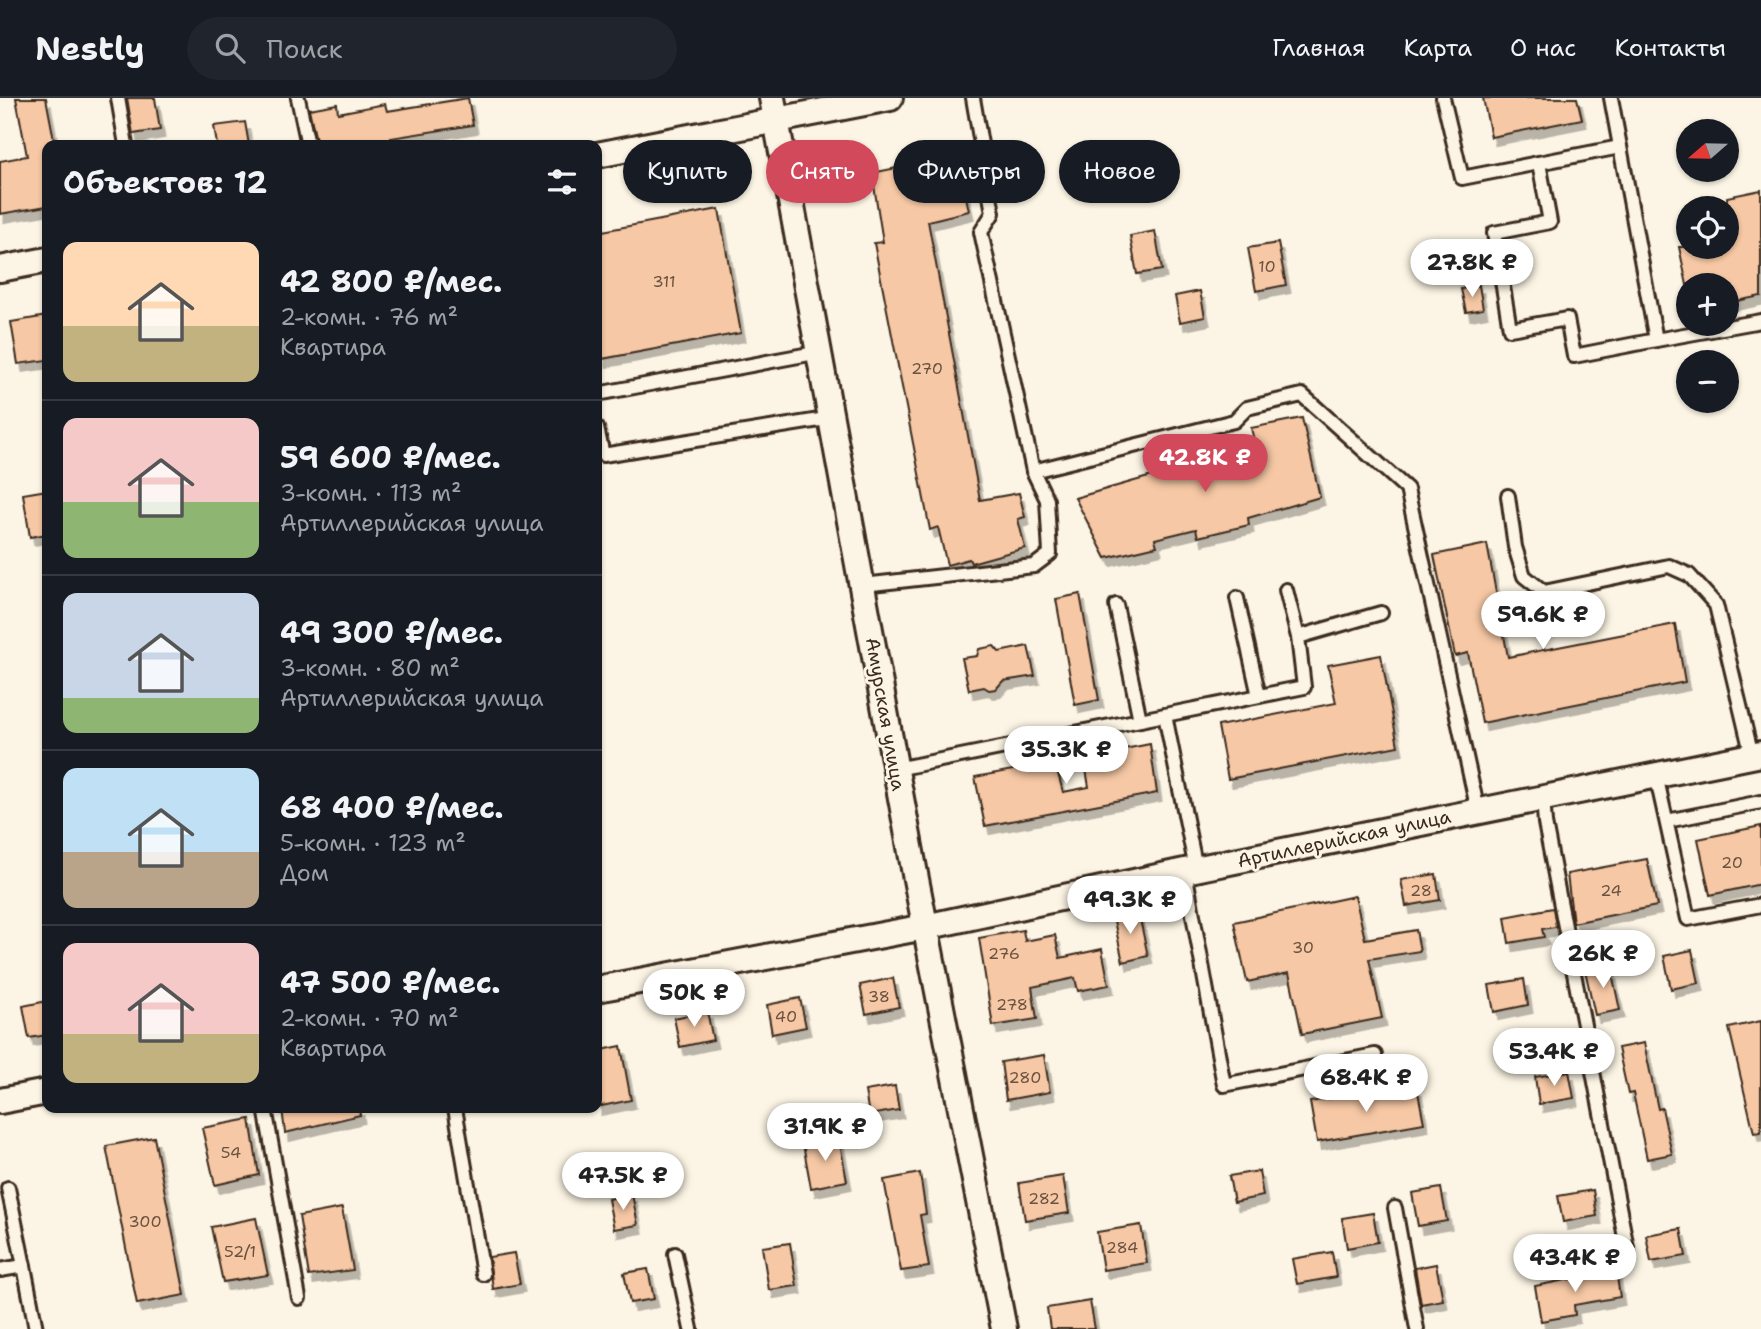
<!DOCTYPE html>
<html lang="ru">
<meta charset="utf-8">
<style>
:root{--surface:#171b24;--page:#20242c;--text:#f1f3f6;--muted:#9ea1a6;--line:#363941;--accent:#d1495b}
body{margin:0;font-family:"Shantell Sans",sans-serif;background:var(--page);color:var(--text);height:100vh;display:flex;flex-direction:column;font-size:26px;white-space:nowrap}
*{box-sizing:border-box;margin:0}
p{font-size:23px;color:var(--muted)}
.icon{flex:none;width:38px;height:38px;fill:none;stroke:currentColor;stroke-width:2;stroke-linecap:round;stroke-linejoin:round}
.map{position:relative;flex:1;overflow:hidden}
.drawer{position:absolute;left:42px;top:42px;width:560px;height:973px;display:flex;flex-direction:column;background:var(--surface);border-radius:14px;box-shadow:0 2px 5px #0004}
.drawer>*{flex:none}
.hud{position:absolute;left:623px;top:42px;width:665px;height:63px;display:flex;gap:14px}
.needle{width:46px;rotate:250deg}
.controls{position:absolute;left:1676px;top:21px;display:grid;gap:14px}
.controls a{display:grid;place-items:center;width:63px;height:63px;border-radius:50%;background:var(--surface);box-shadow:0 2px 5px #0004;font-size:35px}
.price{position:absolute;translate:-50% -60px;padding:0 16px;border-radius:24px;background:#fff;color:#222;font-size:23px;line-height:46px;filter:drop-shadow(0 2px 4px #0008)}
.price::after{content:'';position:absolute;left:50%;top:42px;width:21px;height:16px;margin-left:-10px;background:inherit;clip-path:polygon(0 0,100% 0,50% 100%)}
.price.selected{background:var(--accent);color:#fff}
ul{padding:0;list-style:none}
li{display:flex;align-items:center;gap:21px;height:175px;padding:0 21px}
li+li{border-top:2px solid var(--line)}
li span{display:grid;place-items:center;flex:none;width:196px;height:140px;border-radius:14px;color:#555}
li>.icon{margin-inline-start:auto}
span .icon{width:84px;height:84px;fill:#fffc;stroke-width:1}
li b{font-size:30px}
h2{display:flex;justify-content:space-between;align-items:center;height:84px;padding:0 21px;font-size:30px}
.pill{padding:0 24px;border-radius:32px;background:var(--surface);box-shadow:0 2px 5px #0004;font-size:24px;line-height:63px}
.pill.selected{background:var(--accent);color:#fff}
header{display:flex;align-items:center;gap:42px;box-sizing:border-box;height:98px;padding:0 35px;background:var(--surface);border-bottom:2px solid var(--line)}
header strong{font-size:33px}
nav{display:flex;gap:38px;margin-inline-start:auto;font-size:24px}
.search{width:490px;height:63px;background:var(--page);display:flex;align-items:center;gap:18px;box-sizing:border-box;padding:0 24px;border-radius:38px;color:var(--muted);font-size:26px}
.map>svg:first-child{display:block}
.building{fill:#f6c8a5;stroke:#3b2a1e;stroke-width:2;filter:url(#shadow)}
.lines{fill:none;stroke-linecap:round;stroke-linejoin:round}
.service-casing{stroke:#3b2a1e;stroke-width:18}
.minor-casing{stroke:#3b2a1e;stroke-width:30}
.service{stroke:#fcf5e5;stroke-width:12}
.minor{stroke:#fcf5e5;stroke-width:24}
.labels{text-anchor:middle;stroke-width:6;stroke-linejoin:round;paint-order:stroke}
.number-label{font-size:16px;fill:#6a5240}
.street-label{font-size:19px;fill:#3b2a1e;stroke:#fcf5e5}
</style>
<header>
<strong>Nestly</strong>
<div class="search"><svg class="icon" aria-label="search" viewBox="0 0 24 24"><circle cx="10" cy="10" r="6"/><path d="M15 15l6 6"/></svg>Поиск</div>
<nav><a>Главная</a><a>Карта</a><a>О нас</a><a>Контакты</a></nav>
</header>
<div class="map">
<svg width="1761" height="1231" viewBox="0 0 1761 1231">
<defs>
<filter id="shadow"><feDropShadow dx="4.5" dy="8" stdDeviation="0" flood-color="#0004"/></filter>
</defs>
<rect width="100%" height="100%" fill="#fcf5e5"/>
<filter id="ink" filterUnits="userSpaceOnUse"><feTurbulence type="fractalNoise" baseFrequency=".0143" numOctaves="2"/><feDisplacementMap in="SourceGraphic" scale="14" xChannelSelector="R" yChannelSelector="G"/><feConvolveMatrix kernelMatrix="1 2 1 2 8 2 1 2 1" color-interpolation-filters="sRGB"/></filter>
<g filter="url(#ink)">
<!-- building -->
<g class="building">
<polygon points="16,0 46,0 55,47 47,47 47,108 0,116 0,63 27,58"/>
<polygon points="127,0 155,0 160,32 133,36"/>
<polygon points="468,0 473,27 391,40 392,44 376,47 317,47 309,11 337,6 338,15 385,6 387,13"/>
<polygon points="1483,0 1577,0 1582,21 1491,39"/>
<polygon points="245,24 249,47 217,47 214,28"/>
<polygon points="950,59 956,88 963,85 969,113 928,123 980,402 1019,395 1025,419 1018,421 1025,450 971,465 969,461 947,467 938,429 930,432 874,145 883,144 872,75"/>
<polygon points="1761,92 1761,198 1727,205 1727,187 1687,187 1679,149 1727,149 1727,99"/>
<polygon points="719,111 741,235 602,261 597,232 597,134"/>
<polygon points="1155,133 1162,172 1137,176 1130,138"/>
<polygon points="1278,145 1286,187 1256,193 1248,150"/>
<polygon points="1479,187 1483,211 1466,214 1461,191"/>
<polygon points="1200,193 1205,219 1180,224 1175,198"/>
<polygon points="47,218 47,262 18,266 11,224"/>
<polygon points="1302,320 1320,399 1248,420 1249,427 1198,439 1196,431 1155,441 1157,448 1106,460 1075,400 1187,368 1190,377 1258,359 1251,330"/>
<polygon points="47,392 47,436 30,439 23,396"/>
<polygon points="1487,446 1508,559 1675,526 1685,584 1482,625 1468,555 1455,558 1434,457"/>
<polygon points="1080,496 1099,602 1075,607 1056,501"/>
<polygon points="994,548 999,554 1028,548 1035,578 1003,583 996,591 989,592 984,589 969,592 962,560 977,558 979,551"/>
<polygon points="1381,557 1398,648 1228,681 1218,628 1336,605 1328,567"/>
<polygon points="1150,646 1157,695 985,728 975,679 1055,664 1063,694 1089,689 1084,659"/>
<polygon points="1761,728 1761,786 1710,797 1698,741"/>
<polygon points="1647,761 1657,808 1573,825 1567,776"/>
<polygon points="1436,776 1440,802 1406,808 1401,782"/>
<polygon points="1355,798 1365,841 1416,832 1420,853 1369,861 1382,920 1302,936 1289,875 1247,884 1234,824"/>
<polygon points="1553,810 1556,829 1542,831 1544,839 1509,845 1505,819"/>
<polygon points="1138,812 1148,858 1123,864 1113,818"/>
<polygon points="1023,832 1025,843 1055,837 1060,860 1102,851 1109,887 1078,893 1075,880 1032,889 1037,921 993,928 979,840"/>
<polygon points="1692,852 1699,885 1671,891 1664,858"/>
<polygon points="1610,866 1620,912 1595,917 1585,872"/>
<polygon points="893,880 899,909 866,916 860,887"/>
<polygon points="1524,881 1528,907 1494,914 1489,887"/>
<polygon points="800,900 806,929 772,936 767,907"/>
<polygon points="47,903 47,937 29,940 23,908"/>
<polygon points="707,913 713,942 680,949 674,920"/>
<polygon points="1761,923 1761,1034 1754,1035 1729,930"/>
<polygon points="1644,945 1658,1011 1662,1010 1672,1056 1647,1061 1633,995 1628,996 1618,950"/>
<polygon points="621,948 631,1002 597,1009 597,953"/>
<polygon points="1044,957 1050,994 1006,1002 1001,964"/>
<polygon points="1569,973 1574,1000 1539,1006 1535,979"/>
<polygon points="895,988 899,1012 869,1017 865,993"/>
<polygon points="1417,989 1424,1025 1317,1044 1310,1004 1361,995 1362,999"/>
<polygon points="282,1010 359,1010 360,1017 285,1035"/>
<polygon points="250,1021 259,1077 215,1087 202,1030"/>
<polygon points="154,1039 185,1197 137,1206 106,1048"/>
<polygon points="839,1040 847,1083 811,1090 803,1046"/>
<polygon points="1259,1073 1263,1098 1234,1104 1229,1078"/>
<polygon points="920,1075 926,1116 920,1117 929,1169 901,1173 884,1082"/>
<polygon points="1063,1078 1069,1115 1025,1122 1019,1085"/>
<polygon points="1441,1090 1447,1123 1418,1128 1412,1095"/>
<polygon points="1593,1092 1597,1118 1563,1124 1558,1098"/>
<polygon points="632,1096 638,1127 614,1131 608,1101"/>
<polygon points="342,1110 353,1172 309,1178 299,1118"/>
<polygon points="1373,1115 1378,1144 1347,1150 1342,1120"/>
<polygon points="256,1120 268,1177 223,1184 211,1129"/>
<polygon points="1141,1127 1147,1165 1103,1172 1097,1134"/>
<polygon points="1681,1131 1686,1158 1651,1164 1646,1137"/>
<polygon points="790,1145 797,1188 769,1192 762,1149"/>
<polygon points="1332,1154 1336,1179 1297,1186 1292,1161"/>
<polygon points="514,1155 520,1186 493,1191 489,1159"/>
<polygon points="1436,1166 1443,1202 1421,1206 1415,1170"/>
<polygon points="648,1171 654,1201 630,1205 624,1175"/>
<polygon points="1616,1172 1620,1199 1574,1207 1575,1217 1541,1223 1535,1188"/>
<polygon points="1090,1203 1095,1231 1050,1231 1047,1210"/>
</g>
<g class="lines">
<defs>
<g id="service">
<polyline points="118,0 126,47"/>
<polyline points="298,0 308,47"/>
<polyline points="1443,0 1462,80 1620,49"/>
<polyline points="1611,0 1656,242 1761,223"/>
<polyline points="1539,65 1550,124 1494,135 1510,231 1567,221 1574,258 1656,242"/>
<polyline points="597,296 820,254"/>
<polyline points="597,330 603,357 832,320"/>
<polyline points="1033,373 1234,323 1247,310 1302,297 1407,391 1478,713"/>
<polyline points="1508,398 1515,449 1524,478 1544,494 1669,468 1689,477 1716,507 1752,658"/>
<polyline points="863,487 1034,468 1050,456 1047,402 1033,373 981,134 993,115 973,0"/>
<polyline points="1286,492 1298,539"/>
<polyline points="1237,500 1259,598"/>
<polyline points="1116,507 1140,622"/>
<polyline points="1165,617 1304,589 1298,539 1381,515"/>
<polyline points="896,671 1165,617 1196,771"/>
<polyline points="1656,677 1688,821 1761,807"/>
<polyline points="1543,700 1545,725 1628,1155"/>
<polyline points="1667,723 1761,704"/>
<polyline points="1185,773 1224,987 1375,957"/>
<polyline points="265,1010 299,1200"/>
<polyline points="455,1010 483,1176"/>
<polyline points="8,1090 24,1168"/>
<polyline points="1395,1110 1417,1231"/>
<polyline points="675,1156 691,1231"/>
<polyline points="0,1172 24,1168 36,1231"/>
</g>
<g id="minor">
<polyline points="772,0 915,776 1004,1231"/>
<polyline points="597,57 890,0"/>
<polyline points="0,171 47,162"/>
<polyline points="597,891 925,829 1185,773 1761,656"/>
<polyline points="0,1003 47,994"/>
</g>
</defs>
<!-- service casing -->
<use href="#service" class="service-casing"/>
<!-- minor casing -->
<use href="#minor" class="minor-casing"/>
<!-- service -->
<use href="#service" class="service"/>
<!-- minor -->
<use href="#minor" class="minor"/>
</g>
</g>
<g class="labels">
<!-- number labels -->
<g class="number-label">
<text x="1267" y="174">10</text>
<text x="664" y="189">311</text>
<text x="927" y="276">270</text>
<text x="1732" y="770">20</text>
<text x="1421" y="798">28</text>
<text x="1611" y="798">24</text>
<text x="1303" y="855">30</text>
<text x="1004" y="861">276</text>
<text x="879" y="904">38</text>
<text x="1012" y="912">278</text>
<text x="786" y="924">40</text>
<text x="1025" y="985">280</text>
<text x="231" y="1060">54</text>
<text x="1044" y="1106">282</text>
<text x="145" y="1129">300</text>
<text x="1122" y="1155">284</text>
<text x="240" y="1159">52/1</text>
</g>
<!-- street labels -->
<g class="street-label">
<text transform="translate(886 616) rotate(80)" y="7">Амурская улица</text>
<text transform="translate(1344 740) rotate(-12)" y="7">Артиллерийская улица</text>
</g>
</g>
</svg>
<div class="controls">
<a><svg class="needle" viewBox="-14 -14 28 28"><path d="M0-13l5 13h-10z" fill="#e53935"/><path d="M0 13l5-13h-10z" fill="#9ea1a6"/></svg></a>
<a><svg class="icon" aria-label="locate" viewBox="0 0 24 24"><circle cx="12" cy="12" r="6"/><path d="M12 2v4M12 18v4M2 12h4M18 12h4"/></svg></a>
<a>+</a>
<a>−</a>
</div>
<b class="price" style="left:1472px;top:201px">27.8K ₽</b>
<b class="price selected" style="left:1205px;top:396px">42.8K ₽</b>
<b class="price" style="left:1543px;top:553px">59.6K ₽</b>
<b class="price" style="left:1066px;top:688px">35.3K ₽</b>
<b class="price" style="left:1130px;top:838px">49.3K ₽</b>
<b class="price" style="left:1603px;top:892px">26K ₽</b>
<b class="price" style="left:694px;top:931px">50K ₽</b>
<b class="price" style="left:1554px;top:990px">53.4K ₽</b>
<b class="price" style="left:1366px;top:1016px">68.4K ₽</b>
<b class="price" style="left:825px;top:1065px">31.9K ₽</b>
<b class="price" style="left:623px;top:1114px">47.5K ₽</b>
<b class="price" style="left:1575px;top:1196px">43.4K ₽</b>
<div class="hud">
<a class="pill">Купить</a>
<a class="pill selected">Снять</a>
<a class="pill">Фильтры</a>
<a class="pill">Новое</a>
</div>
<section class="drawer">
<h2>Объектов: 12<svg class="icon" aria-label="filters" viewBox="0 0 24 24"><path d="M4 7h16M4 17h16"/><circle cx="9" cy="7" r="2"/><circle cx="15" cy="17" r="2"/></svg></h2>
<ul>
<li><span style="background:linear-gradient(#ffd9b3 60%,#c2b280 0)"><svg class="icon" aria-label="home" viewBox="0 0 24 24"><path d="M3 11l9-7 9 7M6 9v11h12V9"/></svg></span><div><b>42 800 ₽/мес.</b><p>2-комн. · 76 m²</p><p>Квартира</p></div></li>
<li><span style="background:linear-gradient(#f6c9c9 60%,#8fb573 0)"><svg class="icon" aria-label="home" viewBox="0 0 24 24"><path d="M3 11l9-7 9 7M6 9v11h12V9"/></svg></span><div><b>59 600 ₽/мес.</b><p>3-комн. · 113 m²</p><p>Артиллерийская улица</p></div></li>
<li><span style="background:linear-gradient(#c9d6e8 75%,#8fb573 0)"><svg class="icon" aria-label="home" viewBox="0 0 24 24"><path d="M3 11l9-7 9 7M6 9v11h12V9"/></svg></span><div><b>49 300 ₽/мес.</b><p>3-комн. · 80 m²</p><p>Артиллерийская улица</p></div></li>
<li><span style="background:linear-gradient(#bfe0f5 60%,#b9a48a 0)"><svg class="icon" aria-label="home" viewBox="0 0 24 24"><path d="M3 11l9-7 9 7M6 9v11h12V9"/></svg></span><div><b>68 400 ₽/мес.</b><p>5-комн. · 123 m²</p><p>Дом</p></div></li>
<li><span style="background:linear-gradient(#f6c9c9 65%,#c2b280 0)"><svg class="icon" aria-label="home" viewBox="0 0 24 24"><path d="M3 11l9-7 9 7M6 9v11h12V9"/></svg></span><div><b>47 500 ₽/мес.</b><p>2-комн. · 70 m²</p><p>Квартира</p></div></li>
</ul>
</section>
</div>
